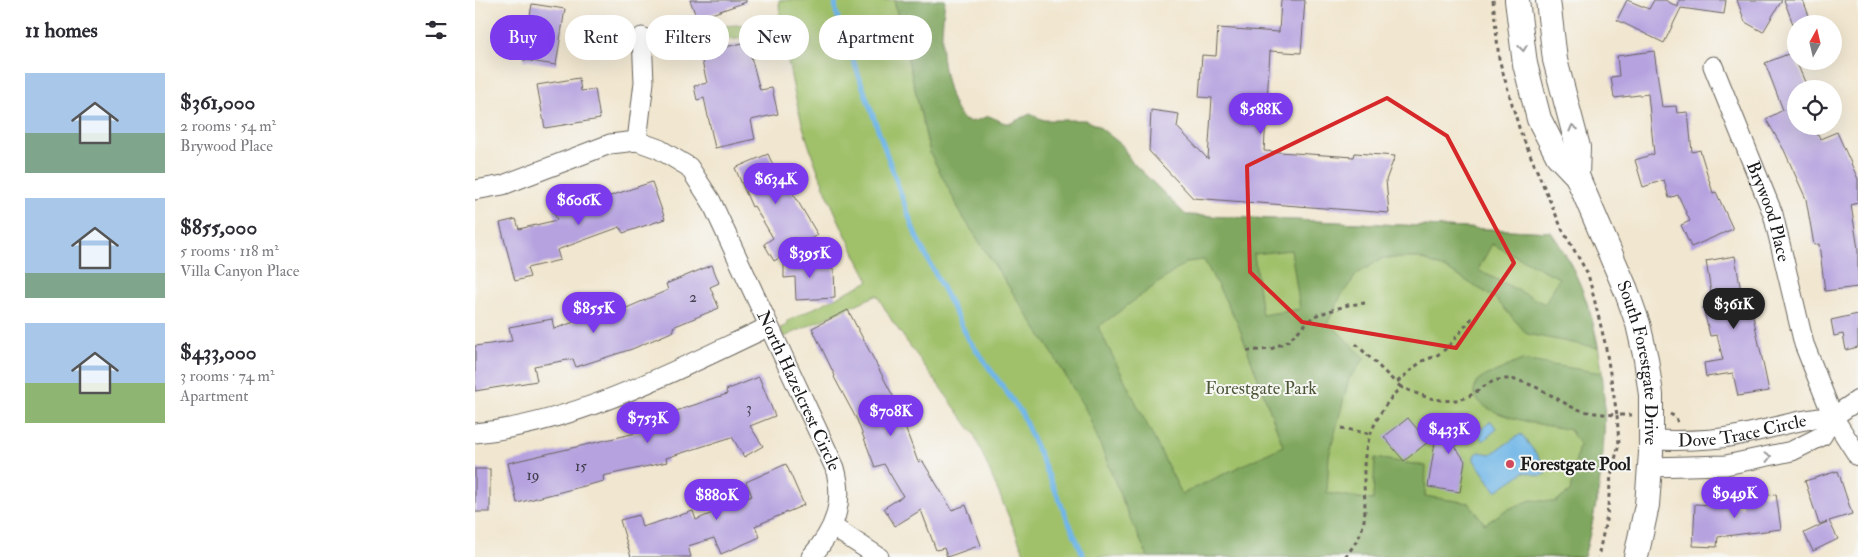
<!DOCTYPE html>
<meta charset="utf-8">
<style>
:root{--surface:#fff;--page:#f7f7f7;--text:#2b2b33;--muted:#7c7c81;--accent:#7c3aed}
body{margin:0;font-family:"IM FELL Double Pica",serif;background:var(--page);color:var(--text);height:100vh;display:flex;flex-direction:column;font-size:19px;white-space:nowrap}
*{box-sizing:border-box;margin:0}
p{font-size:16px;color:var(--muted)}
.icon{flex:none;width:28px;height:28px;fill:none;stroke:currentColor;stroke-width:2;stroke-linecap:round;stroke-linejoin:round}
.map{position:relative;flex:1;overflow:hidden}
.panel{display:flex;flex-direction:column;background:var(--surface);width:475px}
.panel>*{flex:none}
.hud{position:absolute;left:15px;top:15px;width:475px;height:45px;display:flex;gap:10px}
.needle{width:32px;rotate:8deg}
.fabs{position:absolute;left:1312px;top:15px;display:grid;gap:10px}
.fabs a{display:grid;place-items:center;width:55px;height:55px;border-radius:50%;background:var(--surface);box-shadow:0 5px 20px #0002;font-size:25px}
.price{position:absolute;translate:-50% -42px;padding:0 11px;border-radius:18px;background:var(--accent);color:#fff;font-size:16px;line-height:32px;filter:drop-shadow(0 1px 2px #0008)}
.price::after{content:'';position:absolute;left:50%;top:30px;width:15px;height:11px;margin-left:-8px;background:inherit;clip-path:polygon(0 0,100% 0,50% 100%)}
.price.on{background:#222;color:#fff}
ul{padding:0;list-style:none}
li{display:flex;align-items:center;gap:15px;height:125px;padding:0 25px}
li span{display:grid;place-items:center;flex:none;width:140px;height:100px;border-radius:0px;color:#555}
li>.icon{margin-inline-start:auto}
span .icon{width:60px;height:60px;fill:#fffc;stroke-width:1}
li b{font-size:21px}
h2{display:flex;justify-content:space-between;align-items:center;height:60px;padding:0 25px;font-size:21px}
.pill{padding:0 18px;border-radius:22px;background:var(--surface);box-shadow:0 5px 20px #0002;font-size:18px;line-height:45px}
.pill.on{background:var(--accent);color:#fff}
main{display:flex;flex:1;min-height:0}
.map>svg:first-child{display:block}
.green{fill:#a0c16a;stroke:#5e6e43}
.forest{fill:#80a75e;stroke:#4e623d;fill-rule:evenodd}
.water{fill:#70b6e7;stroke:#466982}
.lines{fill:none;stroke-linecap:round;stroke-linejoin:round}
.stream{stroke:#70b6e7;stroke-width:5}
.building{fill:#b5a2df}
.minor-casing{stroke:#67635b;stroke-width:21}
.tertiary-casing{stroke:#67635b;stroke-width:26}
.path{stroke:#67635b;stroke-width:3;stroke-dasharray:4 4;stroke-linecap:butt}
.minor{stroke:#fff;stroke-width:19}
.tertiary{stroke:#fff;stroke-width:24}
.oneway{stroke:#999}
.marked{fill:none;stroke:#d62828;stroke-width:4;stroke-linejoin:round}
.poi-dot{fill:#d1495b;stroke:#f6f6f2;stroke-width:2}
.labels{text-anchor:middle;stroke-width:4;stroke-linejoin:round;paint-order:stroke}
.number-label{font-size:15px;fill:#423e4d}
.street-label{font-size:18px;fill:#1c1c1c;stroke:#f6f6f2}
.park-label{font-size:18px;fill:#4a5637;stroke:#f6f6f2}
.poi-label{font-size:18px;font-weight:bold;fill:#1c1c1c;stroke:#f6f6f2;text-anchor:start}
</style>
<main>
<section class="panel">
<h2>11 homes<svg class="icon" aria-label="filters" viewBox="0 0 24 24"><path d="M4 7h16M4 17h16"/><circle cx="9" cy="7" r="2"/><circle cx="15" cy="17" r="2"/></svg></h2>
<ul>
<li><span style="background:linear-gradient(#a9c7e8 60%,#7fa58c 0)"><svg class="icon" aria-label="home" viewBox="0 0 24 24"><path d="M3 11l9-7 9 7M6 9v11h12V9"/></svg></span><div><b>$361,000</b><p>2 rooms · 54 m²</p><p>Brywood Place</p></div></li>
<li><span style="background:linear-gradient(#a9c7e8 75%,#7fa58c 0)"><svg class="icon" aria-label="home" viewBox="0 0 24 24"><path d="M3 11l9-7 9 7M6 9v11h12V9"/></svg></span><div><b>$855,000</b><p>5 rooms · 118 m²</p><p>Villa Canyon Place</p></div></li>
<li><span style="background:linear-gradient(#a9c7e8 60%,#8fb573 0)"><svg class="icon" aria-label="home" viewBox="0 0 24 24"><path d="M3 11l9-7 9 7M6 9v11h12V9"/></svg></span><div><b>$433,000</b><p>3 rooms · 74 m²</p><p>Apartment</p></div></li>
</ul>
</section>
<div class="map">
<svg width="1383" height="557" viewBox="0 0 1383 557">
<rect width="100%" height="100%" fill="#f6f6f2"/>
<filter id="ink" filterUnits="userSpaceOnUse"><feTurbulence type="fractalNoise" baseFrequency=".02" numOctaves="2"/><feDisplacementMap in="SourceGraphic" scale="10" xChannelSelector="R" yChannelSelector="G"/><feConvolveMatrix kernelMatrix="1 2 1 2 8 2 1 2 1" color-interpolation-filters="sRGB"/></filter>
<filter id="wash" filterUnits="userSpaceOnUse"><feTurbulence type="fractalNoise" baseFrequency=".0096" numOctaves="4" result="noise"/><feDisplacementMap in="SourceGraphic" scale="20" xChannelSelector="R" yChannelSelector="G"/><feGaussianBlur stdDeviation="1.12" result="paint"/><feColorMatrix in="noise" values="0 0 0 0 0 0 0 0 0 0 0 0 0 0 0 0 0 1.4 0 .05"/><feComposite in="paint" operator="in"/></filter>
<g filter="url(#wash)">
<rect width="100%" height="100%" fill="#f1e6cf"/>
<!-- green -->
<path class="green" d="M304,0h115l36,153 201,8 55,54 365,17c67,96 62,216 33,325h-579l19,-4 -50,-119 -82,-113 -15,-26 -93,42 -4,-9 8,-3 -2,-3 83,-41c-29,-55 -56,-113 -71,-173 -6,-24 -10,-48 -15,-72l-118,8 2,-14 113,-8z"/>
<!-- forest -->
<path class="forest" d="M419,0h51c-2,18 -4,36 -3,54 1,14 10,63 25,67 8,2 14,-3 22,-5l16,7h6l19,-9 14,6h41l13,6 24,19 9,16 55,54 365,17c25,36 40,73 47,116l-71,-14 -32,-36 -47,-28 -29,-12h-36l-26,16 -16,22 -13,26 37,36 -16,21 -20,77 -2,37 46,7 2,-42 51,8 -1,30 44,7 16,21 21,-14 25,-10 24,2 15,-10 9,-48 -9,-14c-20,-5 -118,-15 -91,-51l43,-19 80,13c7,63 -2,123 -18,184h-436l-20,-43 -41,-102 -36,-61 -88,-134 -33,-64zM1017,244l67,34 -14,26 -67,-34zM816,250l9,59 -38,6 -8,-61zM729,260l33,62 46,124 -101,48 -84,-167 89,-65z"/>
<!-- water -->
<g class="water">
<polygon points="1016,421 1022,429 1008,441 1002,433"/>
<polygon points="1046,434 1072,468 1071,473 1066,476 1049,472 1021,491 999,460 999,456 1004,452 1016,454"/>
</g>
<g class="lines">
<!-- stream -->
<polyline class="stream" points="360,0 361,12 441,236 494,340 546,412 609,557"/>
</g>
<g id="blocks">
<!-- building -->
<g class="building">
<polygon points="215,0 271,0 271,2 222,19"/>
<polygon points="806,0 830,0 826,53 795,51 789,151 879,157 880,153 920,156 911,180 914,213 718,198 674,151 676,110 704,114 702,127 733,159 737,98 724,97 727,55 741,56 743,28 804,32"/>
<polygon points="1152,0 1174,9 1179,0 1190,0 1203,7 1204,0 1251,0 1249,14 1206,8 1189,43 1142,20"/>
<polygon points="1262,0 1307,0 1288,32 1270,22"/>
<polygon points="1309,0 1328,0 1337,24 1318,24"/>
<polygon points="57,4 90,9 81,65 48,60"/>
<polygon points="272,42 285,90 297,88 303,114 276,120 280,139 240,148 229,98 222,100 219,86 232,83 225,53"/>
<polygon points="1179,51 1187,107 1201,106 1202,113 1213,112 1217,152 1225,150 1238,193 1241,192 1258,229 1216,247 1206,225 1215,221 1203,195 1194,198 1189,180 1168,187 1160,160 1179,154 1173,94 1139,98 1136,77 1144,76 1142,56"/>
<polygon points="1321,51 1321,61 1333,89 1321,89 1321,126 1338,126 1345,139 1362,132 1383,179 1383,203 1376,205 1383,249 1383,287 1350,291 1344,244 1339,245 1331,199 1309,150 1291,119 1308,110 1290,63"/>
<polygon points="104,78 106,91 120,89 125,119 70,128 62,85"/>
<polygon points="293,154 301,172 314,167 323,188 316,190 343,235 299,261 289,244 298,238 279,206 277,207 260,168"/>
<polygon points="177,182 190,219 148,233 145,227 82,250 85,260 52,268 55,277 40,281 25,223 41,219 44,229 82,220 77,208 123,191 126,199"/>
<polygon points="1260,256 1267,298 1274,297 1294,391 1263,396 1258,373 1231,377 1229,363 1248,360 1242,335 1235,336 1228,307 1238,305 1231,261"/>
<polygon points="345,257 345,269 359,269 360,298 321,300 320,277 309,278 309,259"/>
<polygon points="237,265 244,283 235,287 244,308 198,327 199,331 157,349 101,367 98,359 59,366 62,381 0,391 0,346 37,341 34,327 77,319 79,329 131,311 133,316 193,290 191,284"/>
<polygon points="373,310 419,398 443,462 447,460 477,510 491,505 506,545 472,557 469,548 461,550 446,510 420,526 409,508 428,496 409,464 400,467 382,420 359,377 360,376 337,328"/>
<polygon points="1383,314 1383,347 1371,350 1368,334 1359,336 1356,320"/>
<polygon points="284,377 300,416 275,426 288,446 269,457 257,437 191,458 192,462 128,476 129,481 42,503 33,463 195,425 192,414 252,394 251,390"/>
<polygon points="964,417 995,422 993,440 980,446 990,461 985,492 953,487"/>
<polygon points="933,418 953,442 929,461 909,437"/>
<polygon points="311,464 329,505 280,526 285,537 246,554 239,538 213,546 216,557 156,557 145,520 164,515 167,527 218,511 221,520 277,496 271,482"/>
<rect x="0" y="469" width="15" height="43"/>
<polygon points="1363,471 1377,514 1354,521 1363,539 1338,551 1329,533 1352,522 1344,524 1330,481"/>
<polygon points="1288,493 1288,496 1301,494 1306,529 1243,537 1242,547 1218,546 1220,504 1268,507 1266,496"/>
</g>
</g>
</g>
<g filter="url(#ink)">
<use href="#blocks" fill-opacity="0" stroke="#67635b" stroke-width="1"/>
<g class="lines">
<defs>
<g id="minor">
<path id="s1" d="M1238,66l60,148 31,130 29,73 25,39"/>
<polyline points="162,141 169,82 167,37"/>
<path id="s2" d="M0,190l28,-5 107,-41 27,-3 22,8 30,18 22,34 124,267c10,35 0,62 -24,89"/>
<path d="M0,433c103,-10 201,-63 293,-106"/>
<path id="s3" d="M1177,440c29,1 59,1 88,-5 31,-6 61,-17 93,-18"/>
<polyline points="1175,467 1251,465 1317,451 1347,436 1358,417 1383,400"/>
<polyline points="358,527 404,557"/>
</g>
<g id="tertiary">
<path id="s4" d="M1042,0l8,64 14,55 19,37 19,20 49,114 12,34 8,35 5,36v58l-4,52 -11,52"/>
<polyline points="1073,0 1080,60 1103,147 1102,176"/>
</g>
</defs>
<!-- minor casing -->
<use href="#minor" class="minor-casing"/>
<!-- tertiary casing -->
<use href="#tertiary" class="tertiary-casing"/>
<!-- path -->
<g class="path">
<polyline points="1018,0 1024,59 1045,131 1087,229 1113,274 1130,343 1142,415 1157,415"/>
<polyline points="881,344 921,383"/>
<polyline points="772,351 796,349 813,341 839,316 873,305 890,303"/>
<polyline points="926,387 921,383 947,361 961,356 972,348 997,318"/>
<polyline points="1195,414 1201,417 1203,424"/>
<polyline points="866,428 896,434"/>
<path d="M870,557c28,-34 18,-48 19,-87 0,-31 15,-61 37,-83 25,11 52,22 76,4 10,-7 19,-13 32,-12 24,3 42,17 63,28 13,6 30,7 45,8l2,29 -8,31 -4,41 -9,41"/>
</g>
<!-- minor -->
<use href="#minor" class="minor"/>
<!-- tertiary -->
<use href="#tertiary" class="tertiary"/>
</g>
<!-- one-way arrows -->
<defs><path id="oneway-chevron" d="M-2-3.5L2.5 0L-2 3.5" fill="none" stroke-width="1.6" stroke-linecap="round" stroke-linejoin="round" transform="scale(1.25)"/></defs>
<g class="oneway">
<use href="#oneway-chevron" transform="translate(1048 48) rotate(83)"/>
<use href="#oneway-chevron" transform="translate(1098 128) rotate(-104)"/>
<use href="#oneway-chevron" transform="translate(1293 457) rotate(-14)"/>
</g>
</g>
<!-- marked area -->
<path class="marked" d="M912,98l60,38 67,127 -58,85 -154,-26 -52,-50 -3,-106z"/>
<!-- markers -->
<circle class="poi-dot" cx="1035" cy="464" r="5"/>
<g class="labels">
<!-- number labels -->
<g class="number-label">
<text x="218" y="302">2</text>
<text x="274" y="413">3</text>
<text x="106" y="471">15</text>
<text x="58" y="480">19</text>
</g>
<!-- street labels -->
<g class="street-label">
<text dy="6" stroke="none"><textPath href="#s1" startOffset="156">Brywood Place</textPath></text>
<text dy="6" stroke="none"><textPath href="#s4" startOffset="389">South Forestgate Drive</textPath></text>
<text dy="6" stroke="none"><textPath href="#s2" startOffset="478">North Hazelcrest Circle</textPath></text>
<text dy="6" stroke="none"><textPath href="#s3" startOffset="91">Dove Trace Circle</textPath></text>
</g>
<!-- park labels -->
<g class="park-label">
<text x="786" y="394">Forestgate Park</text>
</g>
<!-- poi labels -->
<g class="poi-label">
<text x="1045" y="470">Forestgate Pool</text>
</g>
</g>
</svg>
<div class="fabs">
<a><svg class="needle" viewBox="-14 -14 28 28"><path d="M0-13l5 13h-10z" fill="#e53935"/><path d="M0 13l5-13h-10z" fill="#7c7c81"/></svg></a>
<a><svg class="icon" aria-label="locate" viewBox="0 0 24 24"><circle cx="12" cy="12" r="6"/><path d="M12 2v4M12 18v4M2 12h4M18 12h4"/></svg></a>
</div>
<b class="price" style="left:786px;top:135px">$588K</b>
<b class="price" style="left:301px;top:205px">$634K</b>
<b class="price" style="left:104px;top:226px">$606K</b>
<b class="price" style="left:335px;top:279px">$395K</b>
<b class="price on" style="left:1259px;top:330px">$361K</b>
<b class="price" style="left:119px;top:334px">$855K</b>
<b class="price" style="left:416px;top:437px">$708K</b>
<b class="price" style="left:173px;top:444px">$753K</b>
<b class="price" style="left:974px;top:455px">$433K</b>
<b class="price" style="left:1260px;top:519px">$949K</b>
<b class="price" style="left:242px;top:521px">$880K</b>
<div class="hud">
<a class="pill on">Buy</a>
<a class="pill">Rent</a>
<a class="pill">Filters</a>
<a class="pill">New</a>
<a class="pill">Apartment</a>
</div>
</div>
</main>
